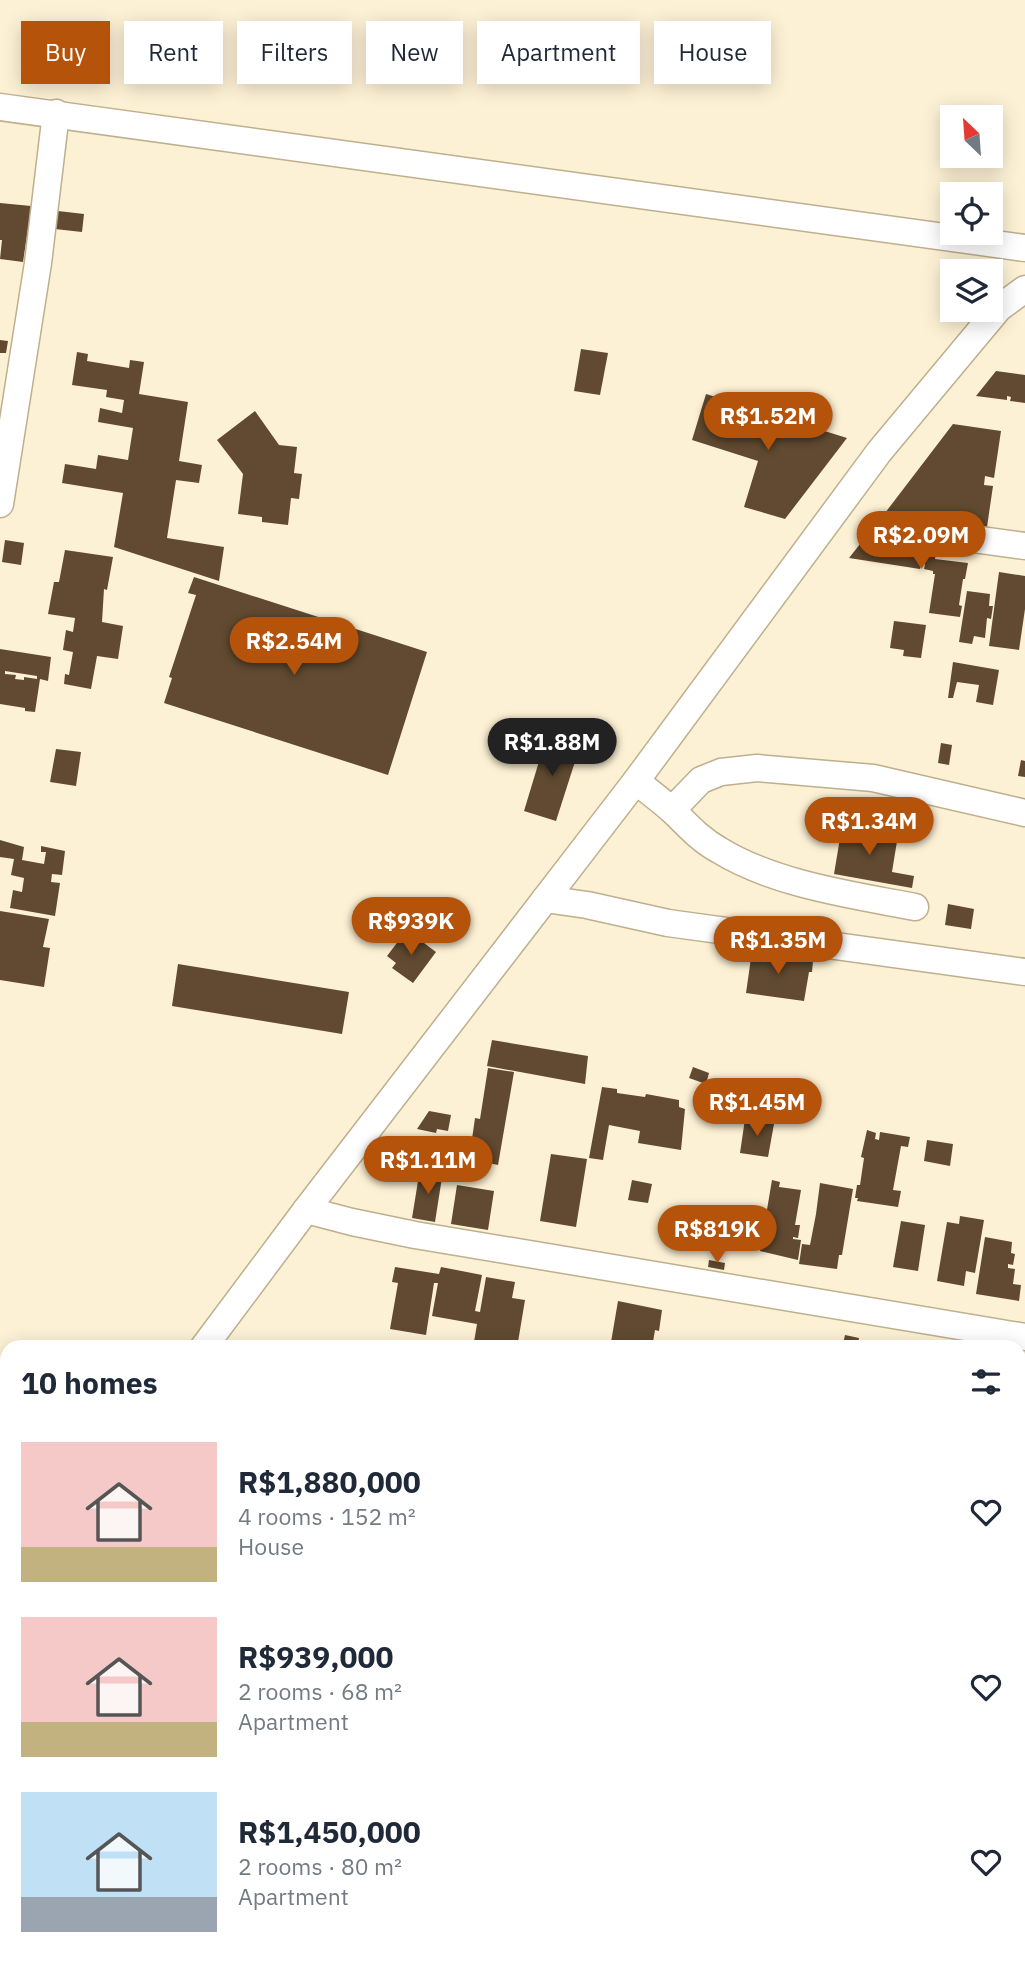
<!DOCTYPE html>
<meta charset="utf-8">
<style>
:root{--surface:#fff;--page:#f6f6f7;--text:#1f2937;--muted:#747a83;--accent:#b45309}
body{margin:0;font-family:"IBM Plex Sans",sans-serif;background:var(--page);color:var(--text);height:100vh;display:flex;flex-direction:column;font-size:26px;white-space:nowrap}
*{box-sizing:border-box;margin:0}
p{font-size:23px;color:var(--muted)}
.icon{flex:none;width:38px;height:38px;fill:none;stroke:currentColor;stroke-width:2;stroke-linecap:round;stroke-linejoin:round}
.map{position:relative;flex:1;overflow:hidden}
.side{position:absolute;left:0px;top:1340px;width:1026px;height:625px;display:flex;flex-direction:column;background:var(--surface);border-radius:21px 21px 0 0;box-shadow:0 4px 18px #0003}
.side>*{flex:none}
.banner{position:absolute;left:21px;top:21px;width:984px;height:63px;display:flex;gap:14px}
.needle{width:46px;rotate:335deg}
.fabs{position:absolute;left:940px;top:105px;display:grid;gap:14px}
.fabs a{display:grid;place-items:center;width:63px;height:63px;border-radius:0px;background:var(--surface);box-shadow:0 4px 18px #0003;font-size:35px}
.price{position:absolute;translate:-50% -60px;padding:0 16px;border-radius:24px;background:var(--accent);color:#fff;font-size:23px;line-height:46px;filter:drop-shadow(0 2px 4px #0008)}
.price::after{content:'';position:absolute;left:50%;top:42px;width:21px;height:16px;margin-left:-10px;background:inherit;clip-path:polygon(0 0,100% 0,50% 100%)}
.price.selected{background:#222;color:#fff}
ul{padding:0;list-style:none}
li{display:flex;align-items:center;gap:21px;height:175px;padding:0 21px}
li span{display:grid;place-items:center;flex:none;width:196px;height:140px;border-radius:0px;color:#555}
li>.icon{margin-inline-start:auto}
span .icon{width:84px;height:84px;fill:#fffc;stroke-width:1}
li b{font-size:30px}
h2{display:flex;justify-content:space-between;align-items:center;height:84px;padding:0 21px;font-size:30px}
.chip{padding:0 24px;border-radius:0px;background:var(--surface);box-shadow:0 4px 18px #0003;font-size:24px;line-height:63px}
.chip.selected{background:var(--accent);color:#fff}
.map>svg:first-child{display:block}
.building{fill:#614a31;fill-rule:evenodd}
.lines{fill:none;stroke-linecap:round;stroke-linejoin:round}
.minor-casing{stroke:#beaf8d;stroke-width:29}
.minor{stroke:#fff;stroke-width:26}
</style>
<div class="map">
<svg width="1025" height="1965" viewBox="0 0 1025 1965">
<rect width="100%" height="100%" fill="#fdf1d5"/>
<!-- building -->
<g class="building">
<polygon points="0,203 31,206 31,211 58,215 58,211 84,214 82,232 55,229 55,233 28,229 23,262 0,259 2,240 0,240"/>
<polygon points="0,340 8,341 6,353 0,353"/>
<polygon points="581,349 608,353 600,395 574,391"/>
<polygon points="77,352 88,354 87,361 129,368 130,360 144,362 139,394 188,402 179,461 202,465 199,483 176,480 167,538 224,547 219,581 114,547 123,493 62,483 65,464 96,469 98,455 128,460 133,428 98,422 100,408 122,413 124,400 106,397 107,390 72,385"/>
<polygon points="996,371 1025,375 1025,403 1010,401 1011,397 1007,396 1007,400 976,396"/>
<polygon points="706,394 847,438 785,519 744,507 758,461 692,440"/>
<polygon points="255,411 279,445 297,447 294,473 302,474 299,499 291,498 288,525 262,522 262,517 238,514 243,474 217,440"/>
<polygon points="953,424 1001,431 994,478 985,476 984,485 993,486 987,527 885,513"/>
<polygon points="864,539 924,548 923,553 927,553 928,549 936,550 935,559 968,563 965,579 963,579 959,605 962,606 960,617 929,613 935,574 933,574 933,571 924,569 925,564 921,564 920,569 849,558"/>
<polygon points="5,540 24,543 21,565 2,562"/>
<polygon points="65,550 113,557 107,590 104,589 102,622 123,626 118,659 97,656 91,689 64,684 65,674 69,675 73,652 63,650 66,630 73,632 75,618 48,614 54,582 59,582"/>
<polygon points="999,572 1025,576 1025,609 1019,650 989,646"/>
<polygon points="194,577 427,652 388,775 164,703 172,678 169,677 196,595 188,593"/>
<polygon points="967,591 990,594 989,606 993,606 991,619 987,618 985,638 974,636 972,644 959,642"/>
<polygon points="894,621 926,625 921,658 903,656 904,650 890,648"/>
<path d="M0,649l51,8 -3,24 -8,-2 -5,33 -10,-1v-3l-25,-4zM5,671l32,5v3l-13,-2v3l-9,-1 1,-4 -11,-1z"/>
<polygon points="953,662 999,670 993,705 976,702 979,685 957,682 953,698 948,698"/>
<polygon points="547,735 580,746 556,821 524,811"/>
<polygon points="941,743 952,745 949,765 938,763"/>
<polygon points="56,749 81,752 76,786 50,782"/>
<polygon points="1021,760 1025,761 1025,777 1018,776"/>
<polygon points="842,826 898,835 892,872 914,876 912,888 834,874"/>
<polygon points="0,840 24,847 22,860 44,864 46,852 41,852 41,846 65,851 62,875 52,874 51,882 60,883 55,916 10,908 13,890 22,892 24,878 11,875 14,859 0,857"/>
<polygon points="948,904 974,909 971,929 945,925"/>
<polygon points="0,911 49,919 43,947 50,948 44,987 0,980"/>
<polygon points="403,935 412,942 416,937 436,952 413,983 392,968 396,963 387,956"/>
<polygon points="752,951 813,961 812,972 809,972 804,1001 746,993"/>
<polygon points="178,964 349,992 342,1034 172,1006"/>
<polygon points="492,1040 588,1056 585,1084 487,1066"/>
<polygon points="693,1067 709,1073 706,1084 689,1078"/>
<polygon points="488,1068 514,1072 498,1165 484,1162 483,1172 472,1170 473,1161 469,1160 475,1118 480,1119"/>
<polygon points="602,1087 617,1089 617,1093 645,1097 646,1094 679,1100 679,1107 685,1109 681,1150 638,1143 640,1131 609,1125 603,1160 589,1158"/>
<polygon points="429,1111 451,1115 448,1131 437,1129 436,1133 417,1129"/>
<polygon points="745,1119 774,1124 768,1157 740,1153"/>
<polygon points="867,1130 876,1133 875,1139 879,1140 880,1132 910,1137 908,1147 901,1146 893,1190 901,1191 898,1207 857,1201 858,1198 855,1198 857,1185 860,1185 864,1158 861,1157"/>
<polygon points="927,1140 953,1144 950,1166 924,1161"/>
<polygon points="551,1154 587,1159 576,1227 540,1221"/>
<polygon points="430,1168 443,1171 435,1222 412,1218 419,1175 429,1176"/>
<polygon points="632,1180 652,1184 648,1203 628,1200"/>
<polygon points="772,1180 780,1182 779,1187 801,1190 795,1225 800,1225 798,1238 793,1237 793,1239 801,1240 798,1260 760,1251"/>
<polygon points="820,1183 853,1189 842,1255 839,1255 837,1269 799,1264 802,1244 810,1245 816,1214"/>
<polygon points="457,1185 494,1191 488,1230 451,1224"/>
<polygon points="960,1216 984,1220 975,1273 966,1271 964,1286 937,1281 947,1222 959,1224"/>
<polygon points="901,1221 925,1225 918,1271 893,1267"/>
<polygon points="985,1237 1012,1242 1011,1253 1015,1254 1013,1265 1008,1264 1008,1268 1015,1269 1013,1284 1021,1285 1019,1301 976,1294"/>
<polygon points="709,1260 725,1263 724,1270 708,1267"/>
<polygon points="395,1267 439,1274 441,1267 482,1275 475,1311 480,1312 486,1277 515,1282 512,1298 525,1300 517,1348 486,1345 486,1348 473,1348 477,1324 432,1316 438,1283 434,1283 426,1335 390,1329 398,1283 392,1282"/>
<polygon points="618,1301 662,1310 659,1331 655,1330 652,1348 610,1348"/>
<polygon points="845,1335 859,1338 857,1348 842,1348"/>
<polygon points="0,1361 7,1366 7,1393 0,1403"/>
<polygon points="1024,1363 1025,1363 1025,1435 1018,1434 1018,1383"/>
<polygon points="3,1418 7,1419 7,1452 0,1451 0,1422"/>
<polygon points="0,1483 7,1484 7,1544 0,1554"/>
<polygon points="7,1668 7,1710 0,1709 0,1677"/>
<polygon points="1018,1838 1025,1839 1025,1883 1018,1882"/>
<polygon points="2,1919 7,1919 8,1964 0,1964"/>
<polygon points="178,1958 186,1958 186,1965 149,1965 149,1961 178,1962"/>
<polygon points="306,1958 337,1958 336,1964"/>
<polygon points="350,1958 381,1958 380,1965 350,1963"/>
<polygon points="478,1958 509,1958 508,1965 477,1965"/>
<polygon points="530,1958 557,1958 556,1965 530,1965"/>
<polygon points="987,1958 1016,1958 1015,1965 986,1965"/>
<polygon points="700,1959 734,1963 734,1965 699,1965"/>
<polygon points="772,1961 798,1963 798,1965 771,1965"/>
</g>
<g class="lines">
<defs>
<g id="minor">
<polyline points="0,107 1025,248"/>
<polyline points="0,504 38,263 56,113"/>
<polyline points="886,527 1025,546"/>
<path d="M636,781c12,10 26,20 38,31 14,14 27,28 45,38 55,34 133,45 196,57"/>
<polyline points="672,810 701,780 721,772 757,768 873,778 1025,813"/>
<polyline points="545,899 587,905 668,923 1025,972"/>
<polyline points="306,1210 352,1222 415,1235 1025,1337"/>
<polyline points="203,1348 306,1210 636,781 879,452 999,308 1025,289"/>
<polyline points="0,1610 7,1601"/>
<polyline points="1018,1647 1022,1648"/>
<polyline points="0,1734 7,1733"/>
<polyline points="0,1844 7,1844"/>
<polyline points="1018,1922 1025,1923"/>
</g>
</defs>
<!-- minor casing -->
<use href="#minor" class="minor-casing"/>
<!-- minor -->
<use href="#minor" class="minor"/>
</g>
</svg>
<div class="fabs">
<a><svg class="needle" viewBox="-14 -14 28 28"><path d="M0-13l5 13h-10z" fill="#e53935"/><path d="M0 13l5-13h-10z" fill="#747a83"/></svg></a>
<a><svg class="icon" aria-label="locate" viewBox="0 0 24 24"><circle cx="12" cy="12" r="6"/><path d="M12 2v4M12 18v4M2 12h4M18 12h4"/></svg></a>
<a><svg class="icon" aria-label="layers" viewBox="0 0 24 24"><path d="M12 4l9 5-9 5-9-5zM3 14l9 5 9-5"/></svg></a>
</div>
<b class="price" style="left:768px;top:452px">R$1.52M</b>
<b class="price" style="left:921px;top:571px">R$2.09M</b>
<b class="price" style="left:294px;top:677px">R$2.54M</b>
<b class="price selected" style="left:552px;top:778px">R$1.88M</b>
<b class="price" style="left:869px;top:857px">R$1.34M</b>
<b class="price" style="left:411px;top:957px">R$939K</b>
<b class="price" style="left:778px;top:976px">R$1.35M</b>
<b class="price" style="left:757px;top:1138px">R$1.45M</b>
<b class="price" style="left:428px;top:1196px">R$1.11M</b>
<b class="price" style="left:717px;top:1265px">R$819K</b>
<div class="banner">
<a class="chip selected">Buy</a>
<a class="chip">Rent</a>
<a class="chip">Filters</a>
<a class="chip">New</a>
<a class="chip">Apartment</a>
<a class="chip">House</a>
</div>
<section class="side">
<h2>10 homes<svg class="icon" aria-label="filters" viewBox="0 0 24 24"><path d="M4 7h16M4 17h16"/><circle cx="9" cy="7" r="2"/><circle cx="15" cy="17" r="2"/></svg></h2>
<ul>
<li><span style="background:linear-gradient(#f6c9c9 75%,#c2b280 0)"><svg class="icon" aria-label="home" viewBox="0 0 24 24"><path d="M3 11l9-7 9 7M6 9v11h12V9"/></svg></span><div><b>R$1,880,000</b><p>4 rooms · 152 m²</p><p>House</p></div><svg class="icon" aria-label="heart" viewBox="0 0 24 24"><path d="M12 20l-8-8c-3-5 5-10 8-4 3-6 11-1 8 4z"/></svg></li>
<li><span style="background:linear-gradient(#f6c9c9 75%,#c2b280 0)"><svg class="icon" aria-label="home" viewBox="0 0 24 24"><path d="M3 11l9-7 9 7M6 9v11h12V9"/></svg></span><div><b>R$939,000</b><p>2 rooms · 68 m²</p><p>Apartment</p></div><svg class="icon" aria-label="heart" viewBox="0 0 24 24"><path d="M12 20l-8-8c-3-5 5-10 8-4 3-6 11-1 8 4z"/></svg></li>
<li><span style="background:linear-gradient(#bfe0f5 75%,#9aa5b1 0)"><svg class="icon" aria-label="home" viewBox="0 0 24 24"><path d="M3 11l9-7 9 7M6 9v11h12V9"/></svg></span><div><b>R$1,450,000</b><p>2 rooms · 80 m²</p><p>Apartment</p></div><svg class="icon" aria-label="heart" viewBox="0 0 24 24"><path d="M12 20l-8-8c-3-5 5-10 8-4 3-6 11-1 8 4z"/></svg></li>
</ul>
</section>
</div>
